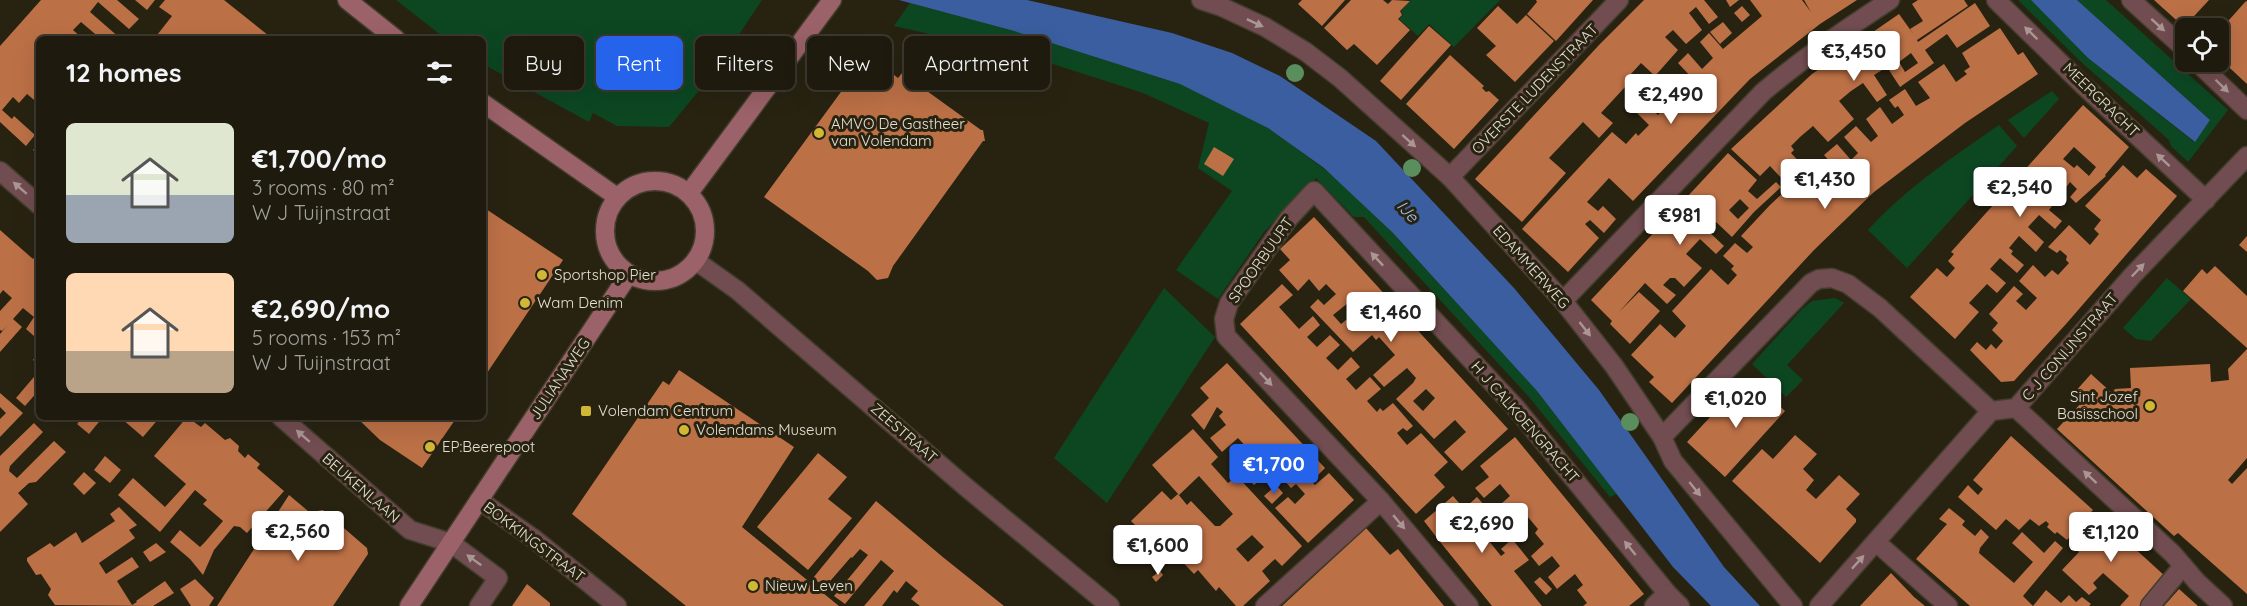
<!DOCTYPE html>
<meta charset="utf-8">
<style>
:root{--surface:#1e1a0d;--page:#2b271b;--text:#f1f3f6;--muted:#a1a19d;--line:#3c382e;--accent:#2563eb}
body{margin:0;font-family:Quicksand,sans-serif;background:var(--page);color:var(--text);height:100vh;display:flex;flex-direction:column;font-size:22px;white-space:nowrap}
*{box-sizing:border-box;margin:0}
p{font-size:20px;color:var(--muted)}
.icon{flex:none;width:33px;height:33px;fill:none;stroke:currentColor;stroke-width:2;stroke-linecap:round;stroke-linejoin:round}
.map{position:relative;flex:1;overflow:hidden}
.sheet{position:absolute;left:36px;top:36px;width:450px;height:384px;display:flex;flex-direction:column;background:var(--surface);border-radius:9px;box-shadow:0 6px 24px #0002,0 0 0 2px var(--line)}
.sheet>*{flex:none}
.banner{position:absolute;left:504px;top:36px;width:570px;height:54px;display:flex;gap:12px}
.controls{position:absolute;left:2175px;top:18px;display:grid;gap:12px}
.controls a{display:grid;place-items:center;width:54px;height:54px;border-radius:9px;background:var(--surface);box-shadow:0 6px 24px #0002,0 0 0 2px var(--line);font-size:30px}
.price{position:absolute;translate:-50% -51px;padding:0 14px;border-radius:6px;background:#fff;color:#222;font-size:20px;line-height:39px;filter:drop-shadow(0 2px 3px #0008)}
.price::after{content:'';position:absolute;left:50%;top:36px;width:18px;height:14px;margin-left:-9px;background:inherit;clip-path:polygon(0 0,100% 0,50% 100%)}
.price.current{background:var(--accent);color:#fff}
ul{padding:0;list-style:none}
li{display:flex;align-items:center;gap:18px;height:150px;padding:0 30px}
li span{display:grid;place-items:center;flex:none;width:168px;height:120px;border-radius:9px;color:#555}
li>.icon{margin-inline-start:auto}
span .icon{width:72px;height:72px;fill:#fffc;stroke-width:1}
li b{font-size:26px}
h2{display:flex;justify-content:space-between;align-items:center;height:72px;padding:0 30px;font-size:26px}
.pill{padding:0 21px;border-radius:9px;background:var(--surface);box-shadow:0 6px 24px #0002,0 0 0 2px var(--line);font-size:21px;line-height:54px}
.pill.current{background:var(--accent);color:#fff}
.map>svg:first-child{display:block}
.green{fill:#0c4722}
.water{fill:#3a5e9f}
.building{fill:#bc7046;fill-rule:evenodd}
.lines{fill:none;stroke-linecap:round;stroke-linejoin:round}
.lane-casing{stroke:#423d2c;stroke-width:21}
.street-casing{stroke:#423d2c;stroke-width:21}
.secondary-casing{stroke:#423d2c;stroke-width:21}
.lane{stroke:#714c50;stroke-width:18}
.street{stroke:#714c50;stroke-width:18}
.secondary{stroke:#9c6269;stroke-width:18}
.tree{fill:#5a8f5d}
.oneway{fill:#aa9692}
.poi-dot{fill:#d0b736;stroke:#282311;stroke-width:2}
.labels{text-anchor:middle;stroke-width:6;stroke-linejoin:round;paint-order:stroke}
.street-label{font-size:15px;fill:#e4e0d5;stroke:#282311}
.poi-label{font-size:15px;fill:#e4e0d5;stroke:#282311;text-anchor:start}
.water-label{font-size:16px;font-style:italic;fill:#a7c7fe;stroke:#282311}
</style>
<div class="map">
<svg width="2247" height="606" viewBox="0 0 2247 606">
<rect width="100%" height="100%" fill="#282311"/>
<!-- green -->
<g class="green">
<polygon points="396,0 762,0 712,75 669,127 617,126 593,113 589,122 483,64 483,39 446,39"/>
<polygon points="1411,0 1500,0 1454,47 1429,24 1418,36 1399,19 1403,15 1401,11"/>
<polygon points="2018,0 2031,0 2088,58 2194,142 2210,120 2077,0 2106,0 2228,110 2188,162 2171,146 2169,140 2080,61"/>
<polygon points="910,3 1014,31 1180,84 1239,112 1268,128 1293,146 1339,180 1393,233 1537,391 1617,494 1610,497 1529,397 1364,217 1354,217 1316,178 1264,232 1218,299 1176,270 1232,191 1198,168 1209,123 1143,93 1031,57 894,26"/>
<polygon points="2052,91 2059,99 2024,138 2008,120"/>
<path d="M1999,125l18,21 -110,122 -39,-38c38,-42 85,-73 131,-105z"/>
<polygon points="2167,278 2191,299 2151,341 2136,339 2123,328"/>
<polygon points="1164,288 1215,337 1107,503 1054,458"/>
<polygon points="1835,298 1844,303 1787,365 1803,380 1786,397 1752,364 1802,309 1812,301"/>
</g>
<!-- water -->
<g class="water">
<polygon points="899,0 1027,0 1172,33 1232,53 1280,76 1376,141 1514,288 1599,390 1724,567 1760,606 1711,606 1673,567 1537,391 1393,233 1324,168 1268,128 1180,84 1014,31"/>
<polygon points="2031,0 2077,0 2210,120 2195,142 2088,58"/>
</g>
<!-- building -->
<g class="building">
<polygon points="41,0 117,0 139,19 129,29 98,2 90,12 121,39 101,39 81,22 73,30 83,39 39,39 39,104 27,94 19,103 13,97 2,110 12,119 14,116 35,135 26,146 0,122 0,46"/>
<polygon points="135,0 155,0 147,10"/>
<polygon points="165,0 224,0 273,39 154,39 172,16 159,7"/>
<polygon points="1302,0 1345,0 1322,26 1298,4"/>
<polygon points="1351,0 1383,0 1388,4 1392,0 1410,1 1400,11 1402,15 1398,19 1410,30 1377,65 1354,44 1347,50 1324,28"/>
<polygon points="1536,0 1593,0 1556,41 1527,14 1537,2"/>
<polygon points="1644,0 1704,0 1718,17 1709,24 1696,7 1689,13 1702,30 1686,44 1673,30 1665,37 1678,50 1655,76 1641,63 1630,75 1644,88 1636,97 1625,87 1601,113 1613,123 1599,138 1583,122 1549,158 1566,173 1522,222 1475,179 1599,45"/>
<polygon points="1726,0 1739,0 1730,7"/>
<polygon points="1750,0 1802,0 1811,12 1804,0 1857,0 1820,24 1750,79 1633,201 1609,178 1587,202 1598,211 1603,206 1616,219 1604,233 1590,220 1585,224 1599,238 1568,272 1522,229 1612,132 1626,144 1636,133 1638,136 1649,125 1635,111 1644,101 1658,115 1668,104 1652,88 1663,77 1680,92 1693,79 1678,63 1688,53 1702,69 1713,58 1700,42 1709,33 1723,49 1762,16"/>
<path d="M1918,0h46l4,6 -51,34 1,2 57,-39 15,23 -33,22 -10,-14 -22,16 9,13 -34,24 -13,-20 -13,8 13,20 -10,7 -14,-19 -12,8 -12,10 15,18 -26,23 -15,-16 -13,11 -9,9 3,4 -3,3 12,13 -17,17 -16,-17 -10,10 -29,-27 81,-75 87,-60 15,21 -4,-6 13,-8 -11,-17zM1911,53l7,10 -13,9 -6,-10z"/>
<polygon points="2154,0 2209,0 2184,27"/>
<polygon points="2246,1 2247,2 2247,84 2218,57 2218,44 2227,34 2221,29"/>
<polygon points="1498,6 1517,24 1526,15 1554,41 1515,82 1486,55 1496,46 1477,28"/>
<polygon points="1742,6 1750,15 1742,22 1734,13"/>
<polygon points="1723,22 1732,33 1720,44 1710,32"/>
<polygon points="1429,26 1451,45 1401,100 1380,81"/>
<polygon points="2000,28 2018,55 2023,52 2038,74 1965,123 1874,192 1814,250 1672,403 1649,382 1654,377 1631,355 1660,324 1675,338 1686,326 1672,311 1711,269 1728,285 1737,275 1731,269 1734,266 1723,256 1735,243 1747,253 1753,247 1741,236 1770,205 1812,166 1826,182 1838,171 1824,155 1837,144 1851,160 1858,153 1844,137 1856,126 1871,142 1878,136 1866,119 1880,107 1892,124 1904,115 1898,106 1895,108 1889,100 1905,89 1916,106 1930,98 1918,82 1944,64 1956,82 1967,74 1964,71 1970,67 1962,53"/>
<polygon points="868,55 898,78 902,73 981,130 983,130 985,141 983,141 893,266 888,278 877,280 868,271 764,197"/>
<polygon points="1450,55 1484,86 1482,88 1486,92 1489,91 1499,100 1454,149 1406,104"/>
<path d="M2083,105l46,42 -24,28 1,1 -30,27 -6,-6 7,-8 -7,-7 -21,28 13,11 -7,8 -16,-14 -11,12 16,15 -8,10 -17,-16 -10,12 4,3 -2,3 13,11 -7,8 -17,-15 -10,11 16,14 -9,10 -10,-9 -18,19 10,9 -24,27 -45,-42 27,-29 10,9 8,-9 -7,-7 6,-7 -3,-2zM2074,147l22,20 -7,9 -12,-11 -3,3 -11,-9z"/>
<polygon points="39,143 39,155 33,150"/>
<polygon points="1214,147 1234,159 1223,176 1204,164"/>
<path d="M1728,153l29,27 -9,11 9,8 19,-17 5,5 -27,25 -22,25 -16,-15 -8,9 16,15 -8,8 -16,-15 -14,15 16,14 -18,19 -9,-9h-5l-7,7 13,10 -9,9 -22,-21 -26,29 20,-20 21,19 -30,33 -20,-20 2,-3 -21,-21zM1740,199l9,9 -11,11 -9,-9z"/>
<polygon points="2123,165 2137,178 2146,169 2177,196 2066,324 2014,381 2001,382 1970,350 1977,342 1986,350 1991,344 1996,349 2003,341 1992,330 1998,323 1989,314 2014,286 2023,294 2016,301 2026,310 2037,298 2019,281 2033,265 2045,277 2052,270 2058,275 2069,263 2066,260 2067,256 2060,250 2057,253 2048,247 2069,225 2090,245 2099,234 2094,229 2101,220 2085,206"/>
<polygon points="483,207 563,260 483,379"/>
<path d="M1314,217l194,212 -46,42 -18,-19 22,-20 -11,-12 -21,19 -38,-40 17,-16 3,-5 -9,-10 -23,19 -11,-12 22,-20 -16,-18 -3,3 -4,-5 -19,17 -43,-45 8,-8 6,6 12,-11 -10,-10 -7,7 -10,-12 -11,12 -19,-21 11,-10 -10,-11zM1348,303l8,9 -15,12 -8,-9zM1426,389l9,9 -12,13 -10,-10z"/>
<polygon points="0,230 33,259 35,256 39,256 39,330 34,336 26,329 34,317 23,308 13,319 22,327 0,352 0,334 7,326 2,331 0,330 0,311 12,298 3,290 0,294"/>
<polygon points="2247,236 2247,252 2239,245"/>
<polygon points="2215,266 2247,296 2247,348 2183,291 2202,269 2207,274"/>
<polygon points="1282,284 1293,295 1279,307 1299,329 1313,316 1320,325 1307,337 1317,347 1330,335 1340,345 1326,358 1338,370 1351,357 1360,367 1346,379 1356,390 1370,377 1381,389 1367,401 1377,412 1380,408 1383,411 1393,403 1413,426 1407,431 1403,428 1397,433 1407,445 1421,433 1448,462 1434,475 1445,487 1416,514 1240,324"/>
<polygon points="2247,349 2247,458 2228,480 2232,484 2247,468 2247,594 2178,533 2174,536 2057,429 2083,401 2074,393 2091,374 2112,393 2115,389 2131,388 2130,368 2210,364 2211,382 2229,380 2228,369"/>
<polygon points="39,352 39,365 33,360"/>
<polygon points="1227,363 1325,468 1316,477 1310,471 1305,475 1315,485 1329,473 1354,500 1308,543 1275,508 1288,497 1295,504 1305,494 1296,484 1291,488 1255,448 1251,452 1238,438 1222,452 1210,438 1226,425 1219,416 1223,412 1217,407 1204,430 1191,415 1209,398 1200,388"/>
<polygon points="679,370 794,447 742,527 839,606 686,606 572,514 663,381 669,385"/>
<polygon points="39,371 39,390 25,406 16,398"/>
<polygon points="1754,382 1785,411 1725,477 1687,442 1724,402 1730,408"/>
<polygon points="0,393 23,413 0,437 0,419 6,413 0,407"/>
<polygon points="83,417 103,417 89,434 77,424"/>
<polygon points="123,417 160,417 143,437 122,419"/>
<polygon points="187,417 201,427 205,423 225,440 230,438 239,446 238,451 245,458 248,454 260,464 257,468 284,491 247,533 240,527 234,526 214,550 203,575 190,559 170,542 180,530 200,547 205,542 223,521 203,504 207,500 195,490 160,532 118,495 133,478 165,507 186,484 154,456"/>
<polygon points="356,417 457,417 422,468 380,440"/>
<polygon points="34,423 43,432 10,466 9,471 17,478 54,441 66,452 36,482 29,483 18,493 28,504 0,532 0,456"/>
<path d="M1193,429l25,28 -7,7 17,19 9,-7 65,70 -20,20 -7,-7 -13,12 8,10 -27,25h-7l-17,-19 -3,4 -18,-21 -4,4 -20,-21 -3,2 -18,-18 -3,3 -19,-19 31,-30 9,9 7,-6 9,11 4,-4 24,25h5l13,-12 -34,-38 -20,19 -27,-30zM1252,535l12,12 -16,15 -12,-13z"/>
<polygon points="1795,435 1817,454 1803,469 1814,480 1806,490 1816,499 1839,475 1860,494 1846,509 1856,519 1856,522 1820,563 1732,481 1762,449 1773,459"/>
<polygon points="2011,436 2093,510 2067,540 2057,532 2055,534 2047,527 2049,524 2046,521 2039,526 2030,519 2019,530 2006,519 1996,530 1958,497 1968,485 1978,495 1983,489 1973,480"/>
<polygon points="1515,437 1644,594 1629,606 1583,606 1587,603 1577,590 1583,585 1575,574 1557,589 1548,577 1560,566 1552,556 1539,566 1531,556 1544,544 1535,533 1538,529 1527,516 1510,530 1494,510 1510,496 1500,484 1484,498 1475,488 1489,477 1480,466"/>
<polygon points="818,453 847,477 828,499 852,518 808,570 757,527"/>
<polygon points="105,456 121,470 110,483 94,470"/>
<polygon points="1258,467 1265,476 1254,485 1247,478"/>
<polygon points="84,472 96,483 84,495 73,484"/>
<polygon points="1276,485 1283,493 1272,504 1264,496"/>
<polygon points="289,495 314,516 317,511 323,510 367,548 368,554 333,606 217,606"/>
<polygon points="1453,496 1466,511 1469,508 1467,506 1477,497 1486,507 1471,519 1478,528 1493,516 1503,528 1489,541 1501,556 1505,553 1501,549 1512,539 1521,550 1529,560 1514,571 1542,606 1492,606 1441,543 1424,521"/>
<polygon points="876,501 944,558 1004,606 920,606 911,599 918,591 906,581 897,593 894,590 882,606 864,606 894,571 881,560 845,604 834,596 868,555 860,549 852,558 851,557 825,587 813,578"/>
<polygon points="119,507 137,525 129,530 135,538 99,563 106,574 132,557 139,567 117,581 132,605 137,602 136,601 165,581 174,593 153,606 55,605 48,595 51,589 41,574 36,575 27,561 27,558 50,543 54,547 76,532 82,543 115,521 110,514"/>
<polygon points="1949,508 1965,521 1962,525 1975,536 1981,529 1989,537 1980,548 1979,553 2014,583 2033,562 2012,543 2022,532 2044,553 2055,541 2063,548 2023,596 2033,606 2046,590 2061,603 2069,595 2076,602 2082,597 2091,604 2089,606 1970,606 1916,559 1947,524 1939,519"/>
<polygon points="2096,513 2166,577 2140,606 2120,606 2129,596 2103,573 2093,583 2097,588 2089,595 2062,570 2079,552 2069,543"/>
<polygon points="1366,528 1390,555 1398,549 1444,606 1282,606"/>
<polygon points="156,543 166,552 150,562 143,552"/>
<polygon points="1160,571 1163,575 1156,582 1152,577"/>
<polygon points="1891,573 1914,597 1925,606 1860,606"/>
<polygon points="1540,577 1552,589 1546,595 1534,582"/>
<polygon points="195,579 214,598 209,606 191,606 180,589"/>
<polygon points="527,584 550,603 550,606 512,606"/>
<polygon points="2179,589 2198,606 2164,606"/>
</g>
<g class="lines">
<defs>
<g id="lane">
<polyline points="451,543 498,578 479,606"/>
<polyline points="2150,606 2183,566"/>
</g>
<g id="street">
<polyline points="1201,0 1222,7 1265,27 1306,52 1340,78 1450,177 1563,301 1614,366 1662,437 1673,461 1793,606"/>
<polyline points="1996,0 2084,86 2206,200"/>
<polyline points="2131,0 2186,50"/>
<polyline points="2197,62 2247,110"/>
<polyline points="0,171 39,205"/>
<polyline points="1450,177 1619,0"/>
<polyline points="696,261 737,290 967,488 1110,606"/>
<path d="M1563,301l200,-209c40,-34 83,-63 127,-92"/>
<polyline points="2016,408 2173,554 2197,582 2223,606"/>
<polyline points="281,417 410,530 451,543"/>
<polyline points="1662,437 1811,283 1819,279 1832,278 1848,284 1880,308 1991,411"/>
<polyline points="479,500 533,538 617,606"/>
<polyline points="1876,542 1948,606"/>
<polyline points="1265,606 1381,501"/>
<polyline points="1469,606 1381,501 1226,336 1224,319 1229,303 1289,218 1314,191 1516,408 1667,593 1680,606"/>
<polyline points="1654,606 1667,593"/>
<polyline points="1819,606 1991,411 2016,408 2132,276 2247,156"/>
</g>
<g id="secondary">
<polyline points="347,0 396,39"/>
<polyline points="483,103 617,197"/>
<circle cx="655" cy="231" r="50"/>
<polyline points="689,193 832,0"/>
<polyline points="409,606 629,274"/>
</g>
</defs>
<!-- lane casing -->
<use href="#lane" class="lane-casing"/>
<!-- street casing -->
<use href="#street" class="street-casing"/>
<!-- secondary casing -->
<use href="#secondary" class="secondary-casing"/>
<!-- lane -->
<use href="#lane" class="lane"/>
<!-- street -->
<use href="#street" class="street"/>
<!-- secondary -->
<use href="#secondary" class="secondary"/>
</g>
<!-- trees -->
<g class="tree">
<circle cx="1295" cy="73" r="9"/>
<circle cx="1412" cy="168" r="9"/>
<circle cx="1630" cy="422" r="9"/>
</g>
<!-- one-way arrows -->
<defs><path id="oneway-solid" d="M-6-.8H1V-3.2L6.5 0L1 3.2V.8H-6Z" transform="scale(1.5)"/></defs>
<g class="oneway">
<use href="#oneway-solid" transform="translate(1255 23) rotate(25)"/>
<use href="#oneway-solid" transform="translate(2158 25) rotate(42)"/>
<use href="#oneway-solid" transform="translate(2031 33) rotate(-136)"/>
<use href="#oneway-solid" transform="translate(2222 86) rotate(44)"/>
<use href="#oneway-solid" transform="translate(1409 141) rotate(42)"/>
<use href="#oneway-solid" transform="translate(2163 160) rotate(-137)"/>
<use href="#oneway-solid" transform="translate(20 188) rotate(-139)"/>
<use href="#oneway-solid" transform="translate(1377 259) rotate(-133)"/>
<use href="#oneway-solid" transform="translate(2138 270) rotate(-46)"/>
<use href="#oneway-solid" transform="translate(1585 329) rotate(52)"/>
<use href="#oneway-solid" transform="translate(1266 379) rotate(47)"/>
<use href="#oneway-solid" transform="translate(303 436) rotate(-139)"/>
<use href="#oneway-solid" transform="translate(2090 477) rotate(-137)"/>
<use href="#oneway-solid" transform="translate(1695 489) rotate(51)"/>
<use href="#oneway-solid" transform="translate(1399 522) rotate(50)"/>
<use href="#oneway-solid" transform="translate(1630 548) rotate(-129)"/>
<use href="#oneway-solid" transform="translate(474 560) rotate(-144)"/>
<use href="#oneway-solid" transform="translate(1858 562) rotate(-48)"/>
</g>
<!-- markers -->
<g class="poi-dot">
<circle cx="819" cy="133" r="6"/>
<circle cx="542" cy="275" r="6"/>
<circle cx="525" cy="303" r="6"/>
<circle cx="2150" cy="406" r="6"/>
<rect x="580" y="405" width="12" height="12" rx="3"/>
<circle cx="684" cy="430" r="6"/>
<circle cx="430" cy="447" r="6"/>
<circle cx="753" cy="586" r="6"/>
</g>
<g class="labels">
<!-- street labels -->
<g class="street-label">
<text transform="translate(1535 89) rotate(-46)" y="5">OVERSTE LUDENSTRAAT</text>
<text transform="translate(2101 100) rotate(44)" y="5">MEERGRACHT</text>
<text transform="translate(1261 260) rotate(-55)" y="5">SPOORBUURT</text>
<text transform="translate(1531 267) rotate(48)" y="5">EDAMMERWEG</text>
<text transform="translate(2070 347) rotate(-49)" y="5">C J CONIJNSTRAAT</text>
<text transform="translate(560 379) rotate(-56)" y="5">JULIANAWEG</text>
<text transform="translate(1525 422) rotate(49)" y="5">H J CALKOENGRACHT</text>
<text transform="translate(904 433) rotate(41)" y="5">ZEESTRAAT</text>
<text transform="translate(361 488) rotate(41)" y="5">BEUKENLAAN</text>
<text transform="translate(534 542) rotate(37)" y="5">BOKKINGSTRAAT</text>
</g>
<!-- poi labels -->
<g class="poi-label">
<text x="831" y="129">AMVO De Gastheer<tspan x="831" dy="17">van Volendam</tspan></text>
<text x="554" y="280">Sportshop Pier</text>
<text x="537" y="308">Wam Denim</text>
<text x="2138" y="402" text-anchor="end">Sint Jozef<tspan x="2138" dy="17">Basisschool</tspan></text>
<text x="598" y="416">Volendam Centrum</text>
<text x="696" y="435">Volendams Museum</text>
<text x="442" y="452">EP:Beerepoot</text>
<text x="765" y="591">Nieuw Leven</text>
</g>
<!-- water labels -->
<g class="water-label">
<text transform="translate(1408 211) rotate(48)" y="6">IJe</text>
</g>
</g>
</svg>
<div class="controls">
<a><svg class="icon" aria-label="locate" viewBox="0 0 24 24"><circle cx="12" cy="12" r="6"/><path d="M12 2v4M12 18v4M2 12h4M18 12h4"/></svg></a>
</div>
<b class="price" style="left:1854px;top:82px">€3,450</b>
<b class="price" style="left:1671px;top:125px">€2,490</b>
<b class="price" style="left:1825px;top:210px">€1,430</b>
<b class="price" style="left:2020px;top:218px">€2,540</b>
<b class="price" style="left:1680px;top:246px">€981</b>
<b class="price" style="left:1391px;top:343px">€1,460</b>
<b class="price" style="left:1736px;top:429px">€1,020</b>
<b class="price current" style="left:1274px;top:495px">€1,700</b>
<b class="price" style="left:1482px;top:554px">€2,690</b>
<b class="price" style="left:298px;top:562px">€2,560</b>
<b class="price" style="left:2111px;top:563px">€1,120</b>
<b class="price" style="left:1158px;top:576px">€1,600</b>
<div class="banner">
<a class="pill">Buy</a>
<a class="pill current">Rent</a>
<a class="pill">Filters</a>
<a class="pill">New</a>
<a class="pill">Apartment</a>
</div>
<section class="sheet">
<h2>12 homes<svg class="icon" aria-label="filters" viewBox="0 0 24 24"><path d="M4 7h16M4 17h16"/><circle cx="9" cy="7" r="2"/><circle cx="15" cy="17" r="2"/></svg></h2>
<ul>
<li><span style="background:linear-gradient(#dfe7d0 60%,#9aa5b1 0)"><svg class="icon" aria-label="home" viewBox="0 0 24 24"><path d="M3 11l9-7 9 7M6 9v11h12V9"/></svg></span><div><b>€1,700/mo</b><p>3 rooms · 80 m²</p><p>W J Tuijnstraat</p></div></li>
<li><span style="background:linear-gradient(#ffd9b3 65%,#b9a48a 0)"><svg class="icon" aria-label="home" viewBox="0 0 24 24"><path d="M3 11l9-7 9 7M6 9v11h12V9"/></svg></span><div><b>€2,690/mo</b><p>5 rooms · 153 m²</p><p>W J Tuijnstraat</p></div></li>
</ul>
</section>
</div>
